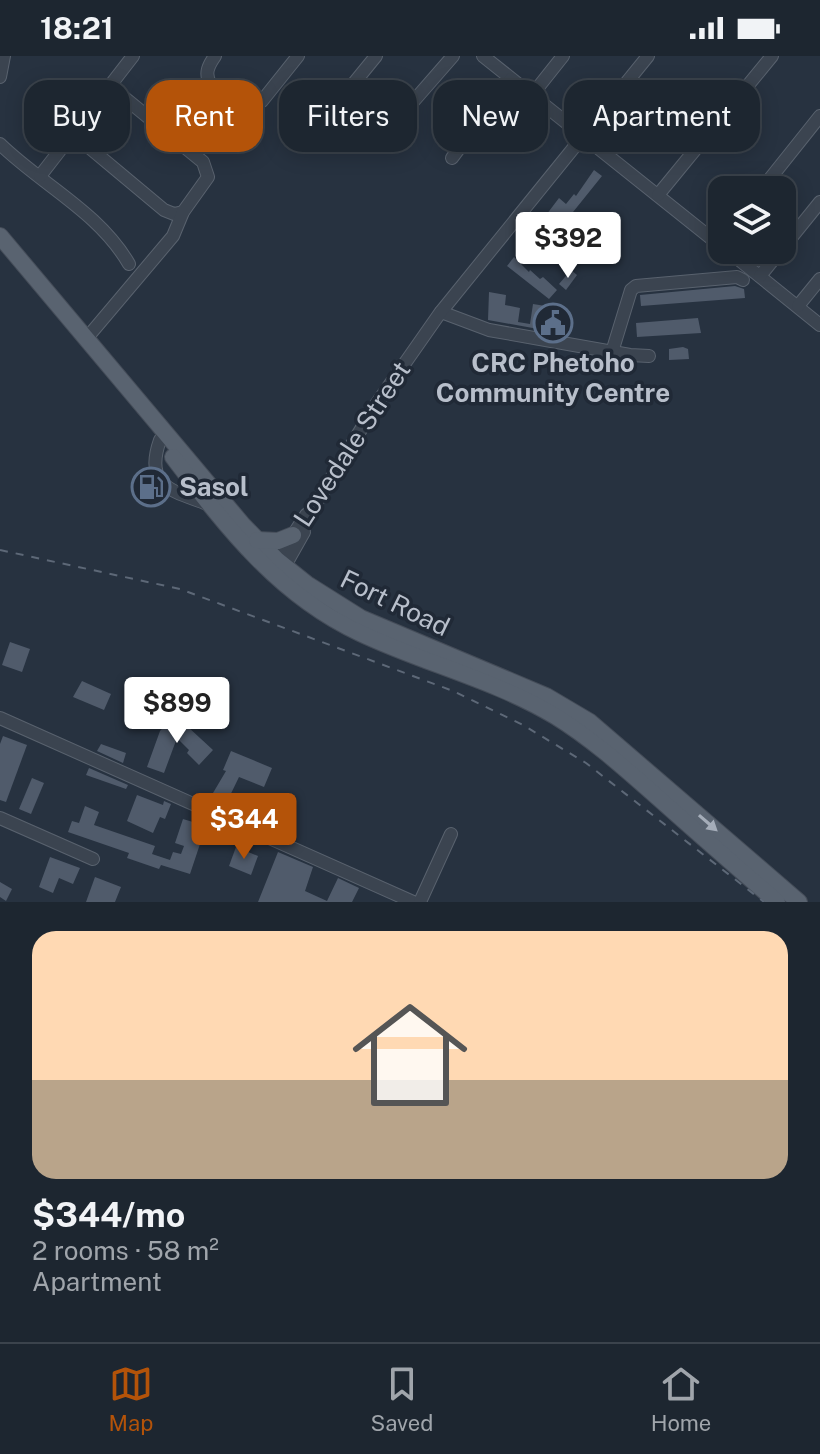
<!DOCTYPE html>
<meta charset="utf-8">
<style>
:root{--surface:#1d2630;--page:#2a323c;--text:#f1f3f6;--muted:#a0a5ab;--line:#3b434c;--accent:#b45309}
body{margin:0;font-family:"Public Sans",sans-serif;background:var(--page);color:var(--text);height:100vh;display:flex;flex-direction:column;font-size:30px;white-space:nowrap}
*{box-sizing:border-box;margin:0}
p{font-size:26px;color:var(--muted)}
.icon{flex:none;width:44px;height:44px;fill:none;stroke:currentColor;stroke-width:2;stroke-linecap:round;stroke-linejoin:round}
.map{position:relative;height:846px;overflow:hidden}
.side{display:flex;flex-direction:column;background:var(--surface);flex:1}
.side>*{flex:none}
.top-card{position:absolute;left:24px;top:24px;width:772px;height:72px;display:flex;gap:16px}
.fabs{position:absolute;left:708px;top:120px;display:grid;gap:16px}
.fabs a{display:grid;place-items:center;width:88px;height:88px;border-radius:16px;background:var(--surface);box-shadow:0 4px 20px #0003,0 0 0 2px var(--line);font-size:40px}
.price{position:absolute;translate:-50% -68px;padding:0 18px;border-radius:8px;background:#fff;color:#222;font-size:26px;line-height:52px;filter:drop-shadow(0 2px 4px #0008)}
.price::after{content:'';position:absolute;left:50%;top:48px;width:24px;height:18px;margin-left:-12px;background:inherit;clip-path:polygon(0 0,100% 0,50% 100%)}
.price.on{background:var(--accent);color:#fff}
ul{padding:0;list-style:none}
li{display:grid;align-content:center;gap:16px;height:424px;padding:0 32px}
li span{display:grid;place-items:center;height:248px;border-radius:24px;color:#555}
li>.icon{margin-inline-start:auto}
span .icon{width:144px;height:144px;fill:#fffc;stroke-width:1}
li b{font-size:34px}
.chip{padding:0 28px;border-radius:24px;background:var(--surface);box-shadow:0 4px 20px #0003,0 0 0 2px var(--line);font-size:28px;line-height:72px}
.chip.on{background:var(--accent);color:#fff}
.status{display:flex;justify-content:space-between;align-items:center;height:56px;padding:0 40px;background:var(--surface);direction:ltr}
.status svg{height:22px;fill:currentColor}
.tab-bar{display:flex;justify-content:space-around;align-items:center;height:112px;border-top:2px solid var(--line);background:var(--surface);font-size:22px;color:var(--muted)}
.tab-bar a{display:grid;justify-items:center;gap:4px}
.tab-bar .on{color:var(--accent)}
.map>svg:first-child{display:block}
.building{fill:#505b6b}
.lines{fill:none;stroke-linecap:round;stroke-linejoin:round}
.minor-casing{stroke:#59626e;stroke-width:14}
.major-casing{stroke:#454d59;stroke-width:18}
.minor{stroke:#3b4450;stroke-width:12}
.major{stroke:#596370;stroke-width:16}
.rail{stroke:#5d6877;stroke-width:2;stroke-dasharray:8 8;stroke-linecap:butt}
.oneway{fill:#a5adb9}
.labels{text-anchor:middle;stroke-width:7;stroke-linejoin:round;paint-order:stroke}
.poi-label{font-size:26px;font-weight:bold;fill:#b8bfcb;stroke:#202936}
.street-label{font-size:26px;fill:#b8bfcb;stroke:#202936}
</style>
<div class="status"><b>18:21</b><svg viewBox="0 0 49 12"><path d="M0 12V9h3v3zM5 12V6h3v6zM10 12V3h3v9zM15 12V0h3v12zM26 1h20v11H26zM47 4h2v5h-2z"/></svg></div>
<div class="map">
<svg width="820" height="846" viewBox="0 0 820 846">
<rect width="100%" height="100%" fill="#273240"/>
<!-- building -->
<g class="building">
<polygon points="594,114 602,120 565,166 588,186 580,195 565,183 553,197 531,179 559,142 566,148 574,138 576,140"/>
<polygon points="514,201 529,216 530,214 540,223 543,221 557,234 549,243 507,210"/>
<polygon points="571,214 577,219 566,234 559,228"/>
<polygon points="735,230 744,233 745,242 641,250 640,239"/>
<polygon points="489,236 506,239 505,249 520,252 518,266 530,268 533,248 564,253 560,277 488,264"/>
<polygon points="698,262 701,277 637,281 636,267"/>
<polygon points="683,291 688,293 689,303 669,304 669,293"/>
<polygon points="10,586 30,593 22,616 2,609"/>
<polygon points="82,625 111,638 104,654 73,641"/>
<polygon points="175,659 213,694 199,709 187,697 189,694 177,682 164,717 147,711 160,675"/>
<polygon points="3,680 27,689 6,746 0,744 0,688"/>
<polygon points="101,688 126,697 123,707 97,695"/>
<polygon points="231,695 272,712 264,731 239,721 224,752 216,748 219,740 213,737 226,715 223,714"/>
<polygon points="89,712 128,729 126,733 86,719"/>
<polygon points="32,722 44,727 31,758 19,753"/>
<polygon points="137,739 163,749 164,745 171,748 165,763 160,761 153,777 127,765"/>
<polygon points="259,748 279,756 274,772 253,765"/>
<polygon points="85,750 99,756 94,769 155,790 152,798 170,804 173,796 181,798 184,790 175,787 183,763 206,770 190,818 161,809 159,813 127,802 129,797 68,776 72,765 79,767"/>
<polygon points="236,791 258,800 251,819 229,810"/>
<polygon points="278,796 313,811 305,835 327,845 338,822 359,832 352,846 258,846"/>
<polygon points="50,801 80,812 73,828 59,822 53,837 39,831"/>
<polygon points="95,821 121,831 115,846 86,846"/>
<polygon points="0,826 12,833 6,845 0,841"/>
</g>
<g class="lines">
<defs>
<g id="minor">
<path d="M215,0c-7,10 -11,18 -4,29l37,24 14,-8 36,-45"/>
<polyline points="376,0 354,27 352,42 355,47 389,68 398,63 453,0"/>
<polyline points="483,0 722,191"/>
<polyline points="0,21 4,0"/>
<polyline points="532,39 563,0"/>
<polyline points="73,78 164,154 174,158 183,156"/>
<path d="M0,88c42,41 99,68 129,120"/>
<polyline points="452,102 511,23"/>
<polyline points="40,120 133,0"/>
<polyline points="761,134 820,60"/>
<polyline points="658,139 772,0"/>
<polyline points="782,193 820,146"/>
<polyline points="727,194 820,269"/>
<polyline points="760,220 781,194"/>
<polyline points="798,250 820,223"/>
<polyline points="441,256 489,274 630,299 649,300"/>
<polyline points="86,283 173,180 183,156 208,121 203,106 110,30"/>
<polyline points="612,296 631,234 636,230 737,221 743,224"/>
<path d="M160,384c-17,48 14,51 50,65"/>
<polyline points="274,508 306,459 312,454 377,347 440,257 648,0"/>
<polyline points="282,515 304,476"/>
<polyline points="0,662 413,846"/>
<polyline points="0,762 93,803"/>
<polyline points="420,846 451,778"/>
</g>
<g id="major">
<polyline points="0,180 242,468 277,504 307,528 361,562 546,640 590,666 799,846"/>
<path d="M173,401c53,69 105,138 187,176 63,30 135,47 195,83 39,24 74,56 108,86 38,34 76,67 114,100"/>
<polyline points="257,484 278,485 293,479"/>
</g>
</defs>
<!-- minor casing -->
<use href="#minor" class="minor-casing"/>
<!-- major casing -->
<use href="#major" class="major-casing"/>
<!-- minor -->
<use href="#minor" class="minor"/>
<!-- major -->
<use href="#major" class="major"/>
<!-- rail -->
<polyline class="rail" points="0,494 180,533 453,635 523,669 586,707 764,846"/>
</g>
<!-- one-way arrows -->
<defs><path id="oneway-solid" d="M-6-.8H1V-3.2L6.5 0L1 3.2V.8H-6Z" transform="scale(2)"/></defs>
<use class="oneway" href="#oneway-solid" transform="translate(708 767) rotate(41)"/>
<!-- icons -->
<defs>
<symbol id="civic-ring" viewBox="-11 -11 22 22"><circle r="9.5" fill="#202936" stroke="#5c6f8a" stroke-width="1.5"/><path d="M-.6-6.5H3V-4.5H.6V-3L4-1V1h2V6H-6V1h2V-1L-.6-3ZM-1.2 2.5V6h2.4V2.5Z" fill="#5c6f8a"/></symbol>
<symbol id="fuel-ring" viewBox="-11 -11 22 22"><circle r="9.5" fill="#202936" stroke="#5c6f8a" stroke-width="1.5"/><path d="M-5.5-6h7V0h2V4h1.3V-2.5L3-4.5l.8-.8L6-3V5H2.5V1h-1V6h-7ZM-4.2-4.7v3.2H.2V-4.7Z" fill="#5c6f8a"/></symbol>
</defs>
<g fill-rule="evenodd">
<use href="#civic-ring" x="531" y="245" width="44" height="44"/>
<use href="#fuel-ring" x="129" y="409" width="44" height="44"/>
</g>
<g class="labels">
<!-- poi labels -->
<g class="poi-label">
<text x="553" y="316">CRC Phetoho<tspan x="553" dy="30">Community Centre</tspan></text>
<text x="179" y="440" text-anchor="start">Sasol</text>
</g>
<!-- street labels -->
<g class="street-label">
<text transform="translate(352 388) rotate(-57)" y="9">Lovedale Street</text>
<text transform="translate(395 547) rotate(26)" y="9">Fort Road</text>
</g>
</g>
</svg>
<div class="fabs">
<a><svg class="icon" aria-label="layers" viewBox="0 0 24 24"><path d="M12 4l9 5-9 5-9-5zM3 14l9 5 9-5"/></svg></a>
</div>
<b class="price" style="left:568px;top:224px">$392</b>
<b class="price" style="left:177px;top:689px">$899</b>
<b class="price on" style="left:244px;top:805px">$344</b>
<div class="top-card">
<a class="chip">Buy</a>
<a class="chip on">Rent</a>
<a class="chip">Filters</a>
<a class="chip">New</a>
<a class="chip">Apartment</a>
</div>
</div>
<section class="side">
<ul>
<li><span style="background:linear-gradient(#ffd9b3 60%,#b9a48a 0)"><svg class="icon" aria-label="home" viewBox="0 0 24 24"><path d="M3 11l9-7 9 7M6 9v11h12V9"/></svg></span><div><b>$344/mo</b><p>2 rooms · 58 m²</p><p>Apartment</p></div></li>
</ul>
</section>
<nav class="tab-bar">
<a class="on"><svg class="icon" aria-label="map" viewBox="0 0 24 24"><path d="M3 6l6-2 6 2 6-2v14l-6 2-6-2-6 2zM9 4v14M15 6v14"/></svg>Map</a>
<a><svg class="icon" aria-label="saved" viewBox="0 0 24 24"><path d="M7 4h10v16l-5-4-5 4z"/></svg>Saved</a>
<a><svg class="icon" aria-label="home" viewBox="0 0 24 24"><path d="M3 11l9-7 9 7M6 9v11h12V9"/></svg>Home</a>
</nav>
